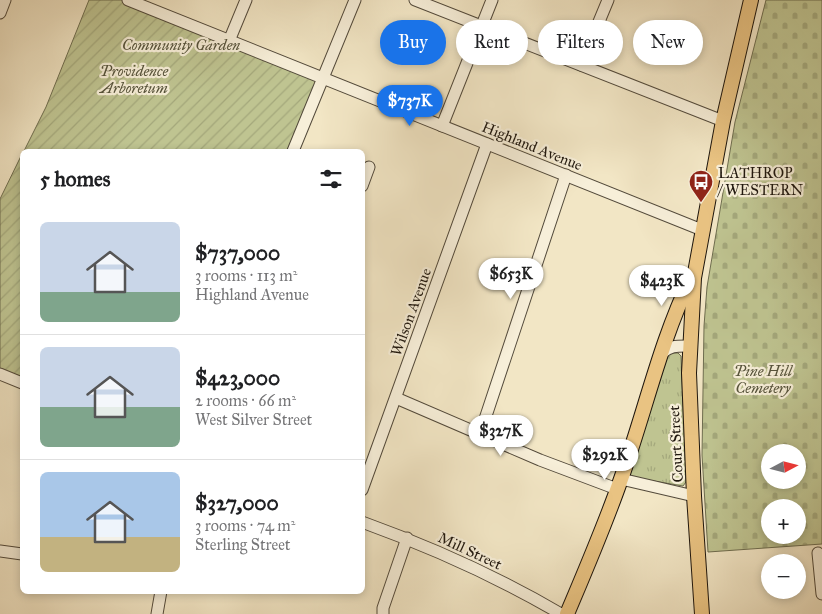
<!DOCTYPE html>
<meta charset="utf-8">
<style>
:root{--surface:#fff;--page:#f6f6f6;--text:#202124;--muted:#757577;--line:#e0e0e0;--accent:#1a73e8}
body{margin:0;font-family:"IM FELL Great Primer",serif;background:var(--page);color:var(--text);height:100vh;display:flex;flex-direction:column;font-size:19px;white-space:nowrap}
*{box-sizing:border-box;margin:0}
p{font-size:16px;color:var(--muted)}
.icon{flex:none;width:28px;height:28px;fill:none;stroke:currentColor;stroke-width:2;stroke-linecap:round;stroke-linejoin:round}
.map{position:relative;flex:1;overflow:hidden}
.panel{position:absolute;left:20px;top:149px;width:345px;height:445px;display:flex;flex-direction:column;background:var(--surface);border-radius:8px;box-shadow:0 2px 8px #0003}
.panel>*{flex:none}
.guide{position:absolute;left:380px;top:20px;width:366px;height:45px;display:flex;gap:10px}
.needle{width:32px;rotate:83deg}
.buttons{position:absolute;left:761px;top:444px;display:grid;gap:10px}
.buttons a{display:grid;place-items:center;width:45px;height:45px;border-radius:50%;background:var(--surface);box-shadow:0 2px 8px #0003;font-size:25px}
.price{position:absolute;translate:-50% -42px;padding:0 11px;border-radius:18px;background:#fff;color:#222;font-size:16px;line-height:32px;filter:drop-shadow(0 1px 2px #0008)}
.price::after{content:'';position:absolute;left:50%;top:30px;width:15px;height:11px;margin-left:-8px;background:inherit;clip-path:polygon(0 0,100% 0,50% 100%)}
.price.active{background:var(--accent);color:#fff}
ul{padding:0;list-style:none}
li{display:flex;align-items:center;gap:15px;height:125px;padding:0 20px}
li+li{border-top:1px solid var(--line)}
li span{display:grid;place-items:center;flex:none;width:140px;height:100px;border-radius:8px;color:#555}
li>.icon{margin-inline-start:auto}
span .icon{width:60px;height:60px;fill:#fffc;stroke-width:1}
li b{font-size:21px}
h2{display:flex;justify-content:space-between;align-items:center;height:60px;padding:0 20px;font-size:21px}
.tag{padding:0 18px;border-radius:22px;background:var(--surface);box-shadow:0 2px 8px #0003;font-size:18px;line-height:45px}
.tag.active{background:var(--accent);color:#fff}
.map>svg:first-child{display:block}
.grass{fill:url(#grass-tufts);stroke:#6e6d4f}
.cemetery{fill:url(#cemetery-stones);stroke:#6e6d4f;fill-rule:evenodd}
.garden{fill:url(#garden-furrows);stroke:#6e6d4f}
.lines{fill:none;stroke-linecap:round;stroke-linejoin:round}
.minor-casing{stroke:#534a3b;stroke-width:13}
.major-casing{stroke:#1e160d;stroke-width:16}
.minor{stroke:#f7efd9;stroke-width:11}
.major{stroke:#e9c382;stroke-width:14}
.labels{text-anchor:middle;stroke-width:4.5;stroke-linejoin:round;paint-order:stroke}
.park-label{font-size:15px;font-style:italic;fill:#56533b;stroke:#f7efd9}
.street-label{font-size:15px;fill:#1e160d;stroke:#f7efd9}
.poi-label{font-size:15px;fill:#1e160d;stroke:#f7efd9;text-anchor:start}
</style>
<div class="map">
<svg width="822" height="614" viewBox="0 0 822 614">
<defs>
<pattern id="grass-tufts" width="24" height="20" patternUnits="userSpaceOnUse" patternTransform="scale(1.25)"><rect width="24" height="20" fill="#bfc491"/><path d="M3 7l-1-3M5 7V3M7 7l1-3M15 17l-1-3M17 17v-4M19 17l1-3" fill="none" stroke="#a4a87c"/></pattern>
<pattern id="cemetery-stones" width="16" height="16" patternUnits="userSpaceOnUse" patternTransform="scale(1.25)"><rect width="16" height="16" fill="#bfc491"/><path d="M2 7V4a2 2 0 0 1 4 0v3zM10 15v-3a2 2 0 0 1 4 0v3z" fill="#a4a87c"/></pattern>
<pattern id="garden-furrows" width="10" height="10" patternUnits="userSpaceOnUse" patternTransform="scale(1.25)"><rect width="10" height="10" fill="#bfc491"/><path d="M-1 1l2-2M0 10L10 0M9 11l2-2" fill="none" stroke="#a4a87c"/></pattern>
</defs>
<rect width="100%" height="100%" fill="#f2e6c5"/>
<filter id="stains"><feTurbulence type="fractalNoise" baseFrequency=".004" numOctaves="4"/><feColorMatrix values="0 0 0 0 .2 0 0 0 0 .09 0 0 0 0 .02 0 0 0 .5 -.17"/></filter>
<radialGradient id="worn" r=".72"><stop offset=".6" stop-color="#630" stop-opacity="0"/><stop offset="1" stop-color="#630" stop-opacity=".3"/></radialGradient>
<!-- grass -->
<polygon class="grass" points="669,353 678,353 681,356 686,482 683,486 630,477 628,474 665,360"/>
<!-- cemetery -->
<path class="cemetery" d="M766,0h56v544l-114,8 -6,-97 2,-129 3,-39 28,-165zM770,452h28v28h-28zM770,508h28v27h-28z"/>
<!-- garden -->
<g class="garden">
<polygon points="89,0 128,0 323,78 293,151 24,151 46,107"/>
<polygon points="22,154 22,383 0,374 0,199"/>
</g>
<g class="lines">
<defs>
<g id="minor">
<polyline points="128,0 702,230"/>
<polyline points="415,0 723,121"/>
<polyline points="0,13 5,0"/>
<polyline points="229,41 246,0"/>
<polyline points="581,65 608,0"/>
<polyline points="442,126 492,0"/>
<polyline points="293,151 355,0"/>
<polyline points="362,186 369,167"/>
<path d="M661,354c9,-9 17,-8 29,-8"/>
<polyline points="0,374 22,383"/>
<polyline points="396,398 540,460 617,489"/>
<polyline points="480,434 566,175"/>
<polyline points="621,479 694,496"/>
<polyline points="362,490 487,144"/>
<path d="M362,522c69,25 136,55 199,92"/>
<polyline points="0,551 22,554"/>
<polyline points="818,553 822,594"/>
<polyline points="157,614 161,591"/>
<polyline points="383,614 383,608 407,538"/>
</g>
<g id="major">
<path d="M567,614c19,-45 38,-89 54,-135 24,-67 39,-137 70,-201"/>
<polyline points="702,614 694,496 689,373 694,278 723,121 751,0"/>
</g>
</defs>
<!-- minor casing -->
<use href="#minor" class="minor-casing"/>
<!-- major casing -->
<use href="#major" class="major-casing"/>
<!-- minor -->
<use href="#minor" class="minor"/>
<!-- major -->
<use href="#major" class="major"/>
</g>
<!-- icons -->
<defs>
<symbol id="bus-pin" viewBox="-11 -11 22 30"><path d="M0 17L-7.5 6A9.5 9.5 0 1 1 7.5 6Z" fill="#8f2418" stroke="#f7efd9"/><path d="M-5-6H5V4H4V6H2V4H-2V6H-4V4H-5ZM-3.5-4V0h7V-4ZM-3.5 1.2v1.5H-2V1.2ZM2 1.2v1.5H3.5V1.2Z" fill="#fff"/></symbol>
</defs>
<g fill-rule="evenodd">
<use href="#bus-pin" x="687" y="168" width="28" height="38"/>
</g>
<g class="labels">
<!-- park labels -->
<g class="park-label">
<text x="181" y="50">Community Garden</text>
<text x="134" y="76">Providence<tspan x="134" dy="17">Arboretum</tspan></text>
<text x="763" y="376">Pine Hill<tspan x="763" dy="17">Cemetery</tspan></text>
</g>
<!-- street labels -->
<g class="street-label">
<text transform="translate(532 146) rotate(22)" y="5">Highland Avenue</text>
<text transform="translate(411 312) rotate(-70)" y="5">Wilson Avenue</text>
<text transform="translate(676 444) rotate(-93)" y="5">Court Street</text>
<text transform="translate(470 551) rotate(25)" y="5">Mill Street</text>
</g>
<!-- poi labels -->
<g class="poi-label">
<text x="718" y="178">LATHROP<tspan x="718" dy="17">/ WESTERN</tspan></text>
</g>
</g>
<rect width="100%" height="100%" filter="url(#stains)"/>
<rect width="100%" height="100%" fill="url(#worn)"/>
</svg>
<div class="buttons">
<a><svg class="needle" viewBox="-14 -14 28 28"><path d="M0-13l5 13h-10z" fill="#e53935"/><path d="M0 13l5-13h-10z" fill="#757577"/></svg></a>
<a>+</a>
<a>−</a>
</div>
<b class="price active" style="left:410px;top:127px">$737K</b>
<b class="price" style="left:511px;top:300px">$653K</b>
<b class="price" style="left:662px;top:307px">$423K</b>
<b class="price" style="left:501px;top:457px">$327K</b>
<b class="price" style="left:605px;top:481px">$292K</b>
<div class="guide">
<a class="tag active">Buy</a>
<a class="tag">Rent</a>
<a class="tag">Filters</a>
<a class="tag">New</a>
</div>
<section class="panel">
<h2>5 homes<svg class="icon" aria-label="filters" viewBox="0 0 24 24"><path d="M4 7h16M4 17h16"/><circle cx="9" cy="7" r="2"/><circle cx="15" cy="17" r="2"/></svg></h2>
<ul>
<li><span style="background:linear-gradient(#c9d6e8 70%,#7fa58c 0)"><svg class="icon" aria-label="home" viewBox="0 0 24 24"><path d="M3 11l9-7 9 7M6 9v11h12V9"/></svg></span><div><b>$737,000</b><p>3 rooms · 113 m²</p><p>Highland Avenue</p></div></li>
<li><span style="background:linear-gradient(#c9d6e8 60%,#7fa58c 0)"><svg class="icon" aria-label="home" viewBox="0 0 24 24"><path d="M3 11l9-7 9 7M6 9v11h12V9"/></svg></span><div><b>$423,000</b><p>2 rooms · 66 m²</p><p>West Silver Street</p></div></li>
<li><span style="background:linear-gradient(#a9c7e8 65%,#c2b280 0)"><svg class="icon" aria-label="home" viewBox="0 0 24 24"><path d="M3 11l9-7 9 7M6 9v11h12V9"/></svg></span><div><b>$327,000</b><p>3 rooms · 74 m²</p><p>Sterling Street</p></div></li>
</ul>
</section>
</div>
